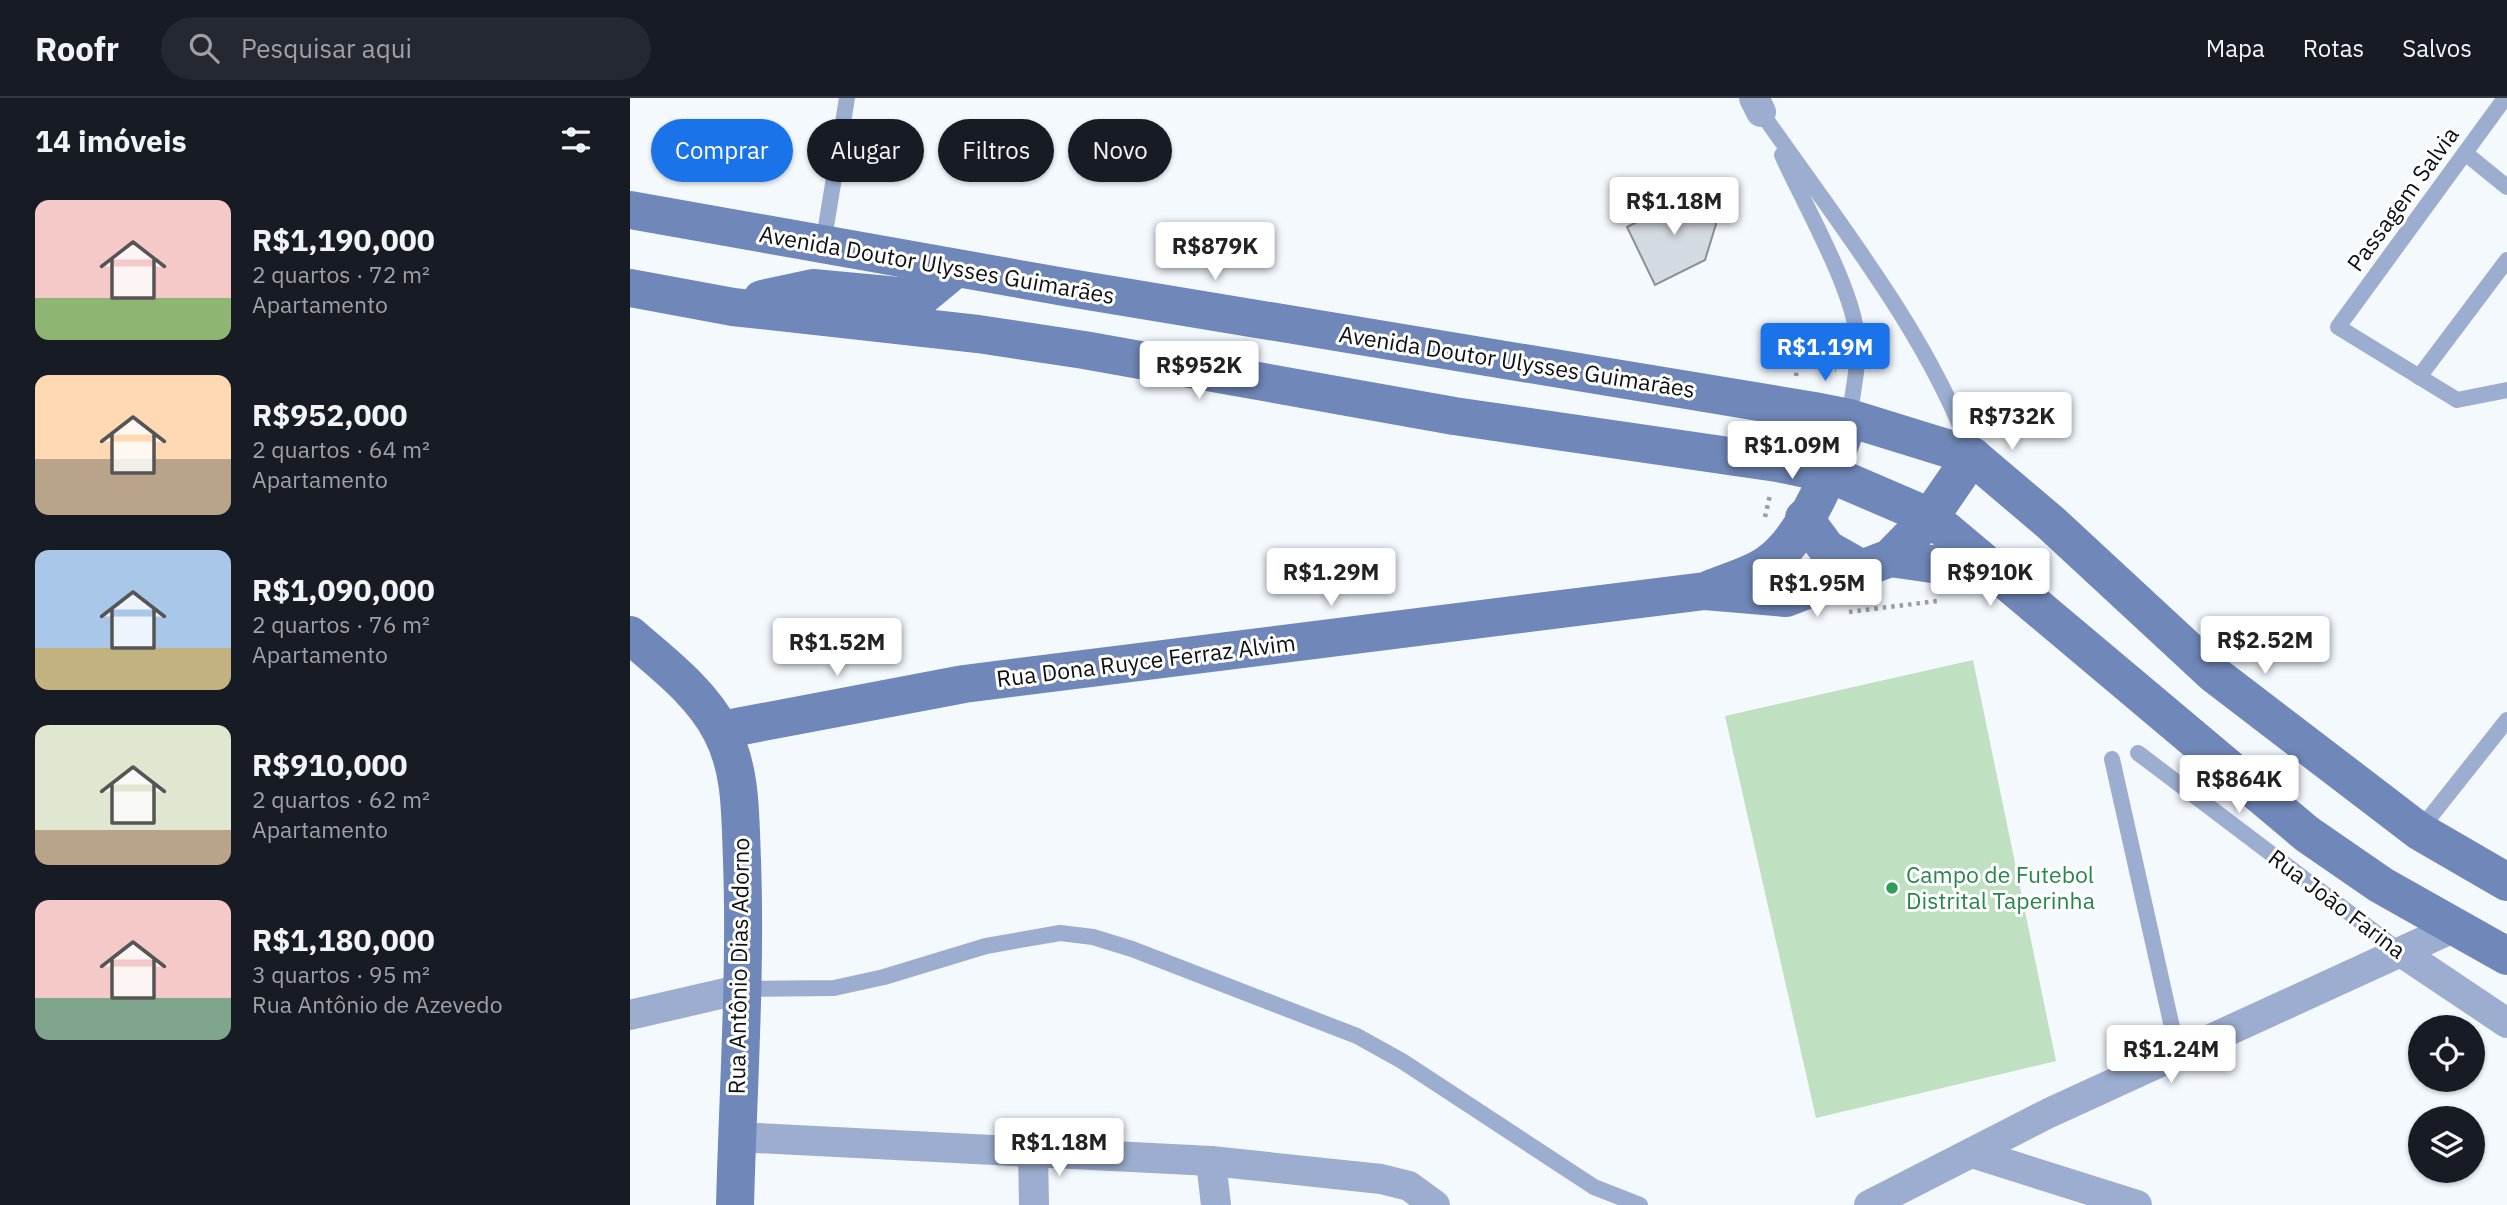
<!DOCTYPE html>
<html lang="pt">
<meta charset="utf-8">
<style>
:root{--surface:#171b24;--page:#242831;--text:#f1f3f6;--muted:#9ea1a6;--line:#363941;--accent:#1a73e8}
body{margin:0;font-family:"IBM Plex Sans",sans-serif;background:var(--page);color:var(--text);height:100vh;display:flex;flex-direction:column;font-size:26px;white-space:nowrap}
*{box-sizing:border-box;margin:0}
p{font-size:23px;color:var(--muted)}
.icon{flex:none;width:38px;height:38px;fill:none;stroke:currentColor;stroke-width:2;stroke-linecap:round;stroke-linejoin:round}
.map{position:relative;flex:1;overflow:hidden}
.drawer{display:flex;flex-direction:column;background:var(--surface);width:630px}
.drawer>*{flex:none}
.top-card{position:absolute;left:21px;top:21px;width:665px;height:63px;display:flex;gap:14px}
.tools{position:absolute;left:1778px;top:917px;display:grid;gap:14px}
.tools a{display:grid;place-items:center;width:77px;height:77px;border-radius:50%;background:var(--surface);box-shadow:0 2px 5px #0004;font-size:35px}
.price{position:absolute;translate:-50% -60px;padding:0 16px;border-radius:7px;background:#fff;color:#222;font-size:23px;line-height:46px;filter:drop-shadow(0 2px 4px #0008)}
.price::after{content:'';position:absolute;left:50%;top:42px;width:21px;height:16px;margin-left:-10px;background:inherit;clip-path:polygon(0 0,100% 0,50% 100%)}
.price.selected{background:var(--accent);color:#fff}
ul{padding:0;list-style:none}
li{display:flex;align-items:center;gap:21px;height:175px;padding:0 35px}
li span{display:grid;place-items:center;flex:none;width:196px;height:140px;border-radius:14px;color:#555}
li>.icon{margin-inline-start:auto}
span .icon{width:84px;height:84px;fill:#fffc;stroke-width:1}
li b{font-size:30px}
h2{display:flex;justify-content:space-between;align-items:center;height:84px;padding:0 35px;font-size:30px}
.tag{padding:0 24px;border-radius:32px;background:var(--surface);box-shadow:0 2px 5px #0004;font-size:24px;line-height:63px}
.tag.selected{background:var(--accent);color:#fff}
header{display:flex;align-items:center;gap:42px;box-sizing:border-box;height:98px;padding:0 35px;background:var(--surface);border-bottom:2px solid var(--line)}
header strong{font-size:33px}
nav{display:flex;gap:38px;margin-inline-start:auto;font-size:24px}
.search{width:490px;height:63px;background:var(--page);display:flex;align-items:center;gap:18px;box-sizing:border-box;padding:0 24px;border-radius:38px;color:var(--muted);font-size:26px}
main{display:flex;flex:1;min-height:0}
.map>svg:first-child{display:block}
.green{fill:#c0e0c2}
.building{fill:#d4dae1;stroke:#8b9096;stroke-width:2}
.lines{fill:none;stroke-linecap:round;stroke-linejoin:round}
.path{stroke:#9a9da1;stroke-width:4.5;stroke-dasharray:3.5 5;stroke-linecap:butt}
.lane{stroke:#9cadcf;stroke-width:16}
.street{stroke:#9cadcf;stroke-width:30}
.secondary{stroke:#7088b9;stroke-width:38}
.leisure-dot{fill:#2e9e5b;stroke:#fff;stroke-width:2.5}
.labels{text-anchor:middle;stroke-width:6;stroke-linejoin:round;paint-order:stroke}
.street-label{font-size:23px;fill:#0f1013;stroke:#fff}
.leisure-label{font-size:23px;fill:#27864d;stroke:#fff;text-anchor:start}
</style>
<header>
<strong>Roofr</strong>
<div class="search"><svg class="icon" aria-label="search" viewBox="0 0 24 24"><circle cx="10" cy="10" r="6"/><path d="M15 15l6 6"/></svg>Pesquisar aqui</div>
<nav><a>Mapa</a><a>Rotas</a><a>Salvos</a></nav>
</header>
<main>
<section class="drawer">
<h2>14 imóveis<svg class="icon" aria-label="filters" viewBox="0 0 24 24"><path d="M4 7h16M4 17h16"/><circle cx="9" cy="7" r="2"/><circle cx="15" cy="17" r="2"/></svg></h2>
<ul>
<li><span style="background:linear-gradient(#f6c9c9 70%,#8fb573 0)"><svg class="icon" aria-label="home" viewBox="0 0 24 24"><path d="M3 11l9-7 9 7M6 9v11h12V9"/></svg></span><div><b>R$1,190,000</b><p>2 quartos · 72 m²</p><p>Apartamento</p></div></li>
<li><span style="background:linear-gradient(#ffd9b3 60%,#b9a48a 0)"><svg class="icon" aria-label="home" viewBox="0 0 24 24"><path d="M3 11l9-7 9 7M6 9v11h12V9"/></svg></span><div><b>R$952,000</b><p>2 quartos · 64 m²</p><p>Apartamento</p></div></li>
<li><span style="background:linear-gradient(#a9c7e8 70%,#c2b280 0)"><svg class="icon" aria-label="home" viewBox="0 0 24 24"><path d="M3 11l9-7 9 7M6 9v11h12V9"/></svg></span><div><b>R$1,090,000</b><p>2 quartos · 76 m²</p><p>Apartamento</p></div></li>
<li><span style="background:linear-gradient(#dfe7d0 75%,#b9a48a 0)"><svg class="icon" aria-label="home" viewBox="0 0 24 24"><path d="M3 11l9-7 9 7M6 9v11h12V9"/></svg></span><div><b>R$910,000</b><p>2 quartos · 62 m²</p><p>Apartamento</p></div></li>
<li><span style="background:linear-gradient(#f6c9c9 70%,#7fa58c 0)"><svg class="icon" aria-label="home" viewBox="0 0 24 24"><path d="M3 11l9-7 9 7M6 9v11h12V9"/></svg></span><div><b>R$1,180,000</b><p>3 quartos · 95 m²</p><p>Rua Antônio de Azevedo</p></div></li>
</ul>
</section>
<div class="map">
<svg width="1877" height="1107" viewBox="0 0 1877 1107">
<rect width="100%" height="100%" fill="#f4f9fe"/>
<!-- green -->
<polygon class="green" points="1343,562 1426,963 1186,1020 1095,618"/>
<!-- building -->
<polygon class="building" points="1068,93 1086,126 1075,162 1025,187 997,129"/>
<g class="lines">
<!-- path -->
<g class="path">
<polyline points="1166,278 1168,265 1206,272"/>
<polyline points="1135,419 1140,397"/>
<polyline points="1219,514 1307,503"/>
</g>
<!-- lane -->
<g class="lane">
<polyline points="1875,0 1708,229 1827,302 1877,292"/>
<path d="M1131,14c72,104 167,222 209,339"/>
<polyline points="1835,55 1877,89"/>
<path d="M1152,57c21,47 72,135 75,183 2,26 -4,54 -8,80"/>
<polyline points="193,147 217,0"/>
<polyline points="1789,279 1877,162"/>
<polyline points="1508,655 1771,854"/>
<polyline points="1482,661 1548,956"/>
<polyline points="1789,733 1877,622"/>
<polyline points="112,891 204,890 254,879 356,848 430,835 463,839 502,851 727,938 772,963 964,1089 1010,1107"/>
</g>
<!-- street -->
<g class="street">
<polyline points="1124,0 1131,14"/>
<polyline points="1771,854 1877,925"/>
<polyline points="0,917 112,891"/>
<polyline points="107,1039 581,1063 751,1081 779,1088 805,1107"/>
<polyline points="403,1054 404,1107"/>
<polyline points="1342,1055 1507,1107"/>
<polyline points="581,1063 586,1107"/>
<polyline points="1239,1107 1419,1015 1825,829"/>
</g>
<!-- secondary -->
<g class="secondary">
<polyline points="0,112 440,190 1184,313 1219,320 1342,358 1421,425 1585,577 1789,733 1877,784"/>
<polyline points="0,190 103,209 348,236 454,252 824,318 1147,365 1200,376 1300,419 1677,736 1751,787 1877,858"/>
<polyline points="132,201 183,190 290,200 325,171"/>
<polyline points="1174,420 1197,451 1234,472"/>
<polyline points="1260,460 1365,475"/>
<path d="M1080,491c19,-8 43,-14 59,-26 38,-27 66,-102 80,-145"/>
<path d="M0,537c32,28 71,57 91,96 21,39 19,86 21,129 4,115 -4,230 -7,345"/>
<polyline points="91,632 334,586 1075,493 1156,500 1260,460 1300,419 1342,358"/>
</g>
</g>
<!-- markers -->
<circle class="leisure-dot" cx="1262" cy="790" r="7"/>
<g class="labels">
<!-- street labels -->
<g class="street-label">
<text transform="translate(1773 101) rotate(-54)" y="8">Passagem Salvia</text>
<text transform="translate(307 167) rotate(10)" y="8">Avenida Doutor Ulysses Guimarães</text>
<text transform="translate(887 264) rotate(9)" y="8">Avenida Doutor Ulysses Guimarães</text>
<text transform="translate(516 563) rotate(-7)" y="8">Rua Dona Ruyce Ferraz Alvim</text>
<text transform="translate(1707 806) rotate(37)" y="8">Rua João Farina</text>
<text transform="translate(109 868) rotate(-89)" y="8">Rua Antônio Dias Adorno</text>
</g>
<!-- leisure labels -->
<g class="leisure-label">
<text x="1276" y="785">Campo de Futebol<tspan x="1276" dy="26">Distrital Taperinha</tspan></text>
</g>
</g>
</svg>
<div class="tools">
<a><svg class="icon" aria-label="locate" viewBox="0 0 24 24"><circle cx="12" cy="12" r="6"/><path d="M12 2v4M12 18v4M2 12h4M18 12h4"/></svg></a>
<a><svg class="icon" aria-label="layers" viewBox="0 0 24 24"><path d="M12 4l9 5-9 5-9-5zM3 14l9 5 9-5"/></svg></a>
</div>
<b class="price" style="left:1044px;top:139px">R$1.18M</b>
<b class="price" style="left:585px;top:184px">R$879K</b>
<b class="price selected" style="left:1195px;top:285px">R$1.19M</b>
<b class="price" style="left:569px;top:303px">R$952K</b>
<b class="price" style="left:1382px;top:354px">R$732K</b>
<b class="price" style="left:1162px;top:383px">R$1.09M</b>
<b class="price" style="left:701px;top:510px">R$1.29M</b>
<b class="price" style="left:1360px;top:510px">R$910K</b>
<b class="price" style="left:1187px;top:521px">R$1.95M</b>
<b class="price" style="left:1635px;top:578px">R$2.52M</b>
<b class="price" style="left:207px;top:580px">R$1.52M</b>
<b class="price" style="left:1609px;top:717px">R$864K</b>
<b class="price" style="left:1541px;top:987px">R$1.24M</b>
<b class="price" style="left:429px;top:1080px">R$1.18M</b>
<div class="top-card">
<a class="tag selected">Comprar</a>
<a class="tag">Alugar</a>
<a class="tag">Filtros</a>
<a class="tag">Novo</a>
</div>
</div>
</main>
